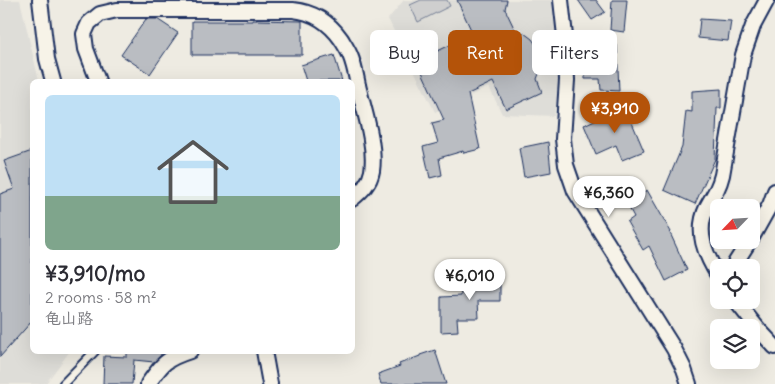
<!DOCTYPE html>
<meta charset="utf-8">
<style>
:root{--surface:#fff;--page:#f2f2f3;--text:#2b2b33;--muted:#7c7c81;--accent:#b45309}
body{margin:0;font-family:Delius,"LXGW WenKai TC",sans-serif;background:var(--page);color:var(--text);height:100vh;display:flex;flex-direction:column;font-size:19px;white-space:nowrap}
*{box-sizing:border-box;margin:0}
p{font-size:16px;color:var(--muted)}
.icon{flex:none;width:28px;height:28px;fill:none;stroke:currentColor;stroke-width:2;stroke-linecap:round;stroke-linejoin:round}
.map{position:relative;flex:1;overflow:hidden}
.sheet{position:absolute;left:30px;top:79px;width:325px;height:275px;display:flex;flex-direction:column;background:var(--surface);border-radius:8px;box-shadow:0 5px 20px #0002}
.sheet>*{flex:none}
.banner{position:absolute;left:370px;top:30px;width:330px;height:45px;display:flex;gap:10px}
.needle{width:32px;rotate:245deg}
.tools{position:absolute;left:710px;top:199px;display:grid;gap:10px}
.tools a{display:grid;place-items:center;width:50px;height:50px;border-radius:8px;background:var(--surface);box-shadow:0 5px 20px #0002;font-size:25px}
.price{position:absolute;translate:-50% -42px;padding:0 11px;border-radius:18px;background:#fff;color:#222;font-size:16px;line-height:32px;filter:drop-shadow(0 1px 2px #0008)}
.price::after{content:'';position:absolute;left:50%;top:30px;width:15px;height:11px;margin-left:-8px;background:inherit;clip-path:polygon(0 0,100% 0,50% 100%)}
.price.on{background:var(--accent);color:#fff}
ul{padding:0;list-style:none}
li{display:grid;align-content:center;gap:10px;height:265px;padding:0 15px}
li span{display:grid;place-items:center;height:155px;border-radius:8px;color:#555}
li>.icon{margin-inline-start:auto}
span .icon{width:90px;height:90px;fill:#fffc;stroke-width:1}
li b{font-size:21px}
.pill{padding:0 18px;border-radius:8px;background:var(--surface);box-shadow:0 5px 20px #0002;font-size:18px;line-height:45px}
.pill.on{background:var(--accent);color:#fff}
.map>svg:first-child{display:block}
.built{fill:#deddd8}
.green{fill:#cfcfcf;stroke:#757f96}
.building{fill:#babdc2;stroke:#1b2f5e}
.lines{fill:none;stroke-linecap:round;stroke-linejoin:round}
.lane-casing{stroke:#1b2f5e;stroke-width:11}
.street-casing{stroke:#1b2f5e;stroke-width:18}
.lane{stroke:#f7f3e8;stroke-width:7}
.street{stroke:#f7f3e8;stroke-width:14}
</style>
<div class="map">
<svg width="775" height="384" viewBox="0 0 775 384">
<rect width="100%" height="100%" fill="#eeebe2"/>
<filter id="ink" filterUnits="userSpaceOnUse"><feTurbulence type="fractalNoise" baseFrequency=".02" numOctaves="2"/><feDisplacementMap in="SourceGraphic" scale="10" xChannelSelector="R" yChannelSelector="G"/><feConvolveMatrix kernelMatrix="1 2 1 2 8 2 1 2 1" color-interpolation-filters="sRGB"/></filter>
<g filter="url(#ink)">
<!-- built -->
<g class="built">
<polygon points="0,0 20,0 39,81 32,81 32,351 70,351 46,383 42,384 0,384"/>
<polygon points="404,0 554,0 558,49 559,86 554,116 502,114 489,87 435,112 388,19"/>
</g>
<!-- green -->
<polygon class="green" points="421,0 447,0 450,6 418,22 410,5"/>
<!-- building -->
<g class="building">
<polygon points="457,0 507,0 505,9 515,30 524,33 532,39 539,49 542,66 537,79 542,92 506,109 493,82 468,94 480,149 464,153 463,151 439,158 442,175 430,178 423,147 438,143 432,123 444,120 417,61 473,34"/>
<polygon points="578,0 596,0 605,12 592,20"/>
<polygon points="612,0 627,0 624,32 610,30"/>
<polygon points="146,19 157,19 178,33 150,74 121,55"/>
<polygon points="700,19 731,21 728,41 698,38"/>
<polygon points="253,20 302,21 302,55 192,55 192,21 253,21"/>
<polygon points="585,43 617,45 619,91 601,90 600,79 585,79"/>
<polygon points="334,55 342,81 306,81 301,65"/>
<polygon points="721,89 721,108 717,108 715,159 695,204 664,190 682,147 686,111 692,112 692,91"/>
<polygon points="625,106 644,151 622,160 616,145 596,154 584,125"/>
<polygon points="548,142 551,172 524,177 519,148"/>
<polygon points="32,151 32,321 0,357 0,194 14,189 4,161"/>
<polygon points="647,190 671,232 670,233 687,270 666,281 649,246 643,250 627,222 634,217 627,204"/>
<polygon points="500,269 500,301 478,301 479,318 457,318 458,331 441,332 441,297 461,296 460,286 483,285 482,270"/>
<polygon points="435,350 446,384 381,384 378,374 400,366 399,364 420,356 420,355"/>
<polygon points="127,351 161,351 161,355 154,362 134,360 132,384 103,384 104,356 127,357"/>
</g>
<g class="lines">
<defs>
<polyline id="lane" points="63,384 95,351"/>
<g id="street">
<polyline points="40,0 47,59 53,81"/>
<polyline points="561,0 565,36 567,80 563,139 566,165 575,191 674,349 684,369 689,384"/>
<path d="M98,81l-12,-32 -2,-15 5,-11 11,-9 17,-4h176c20,2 36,12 48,29 3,5 7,11 9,16 4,9 6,20 8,30 6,26 18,59 14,86 -2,12 -10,20 -20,28"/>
<polyline points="751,239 770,205 775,191"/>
<polyline points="732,268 750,240"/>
<path d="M719,277c-14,-23 -24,-45 -12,-70 3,-6 7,-12 10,-18 2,-4 4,-10 5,-14l21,-120 10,-29 14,-26"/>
<polyline points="735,300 759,330 775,347"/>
<polyline points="264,351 270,384"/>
<path d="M148,384c14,-20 17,-25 42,-33"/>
</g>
</defs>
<!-- lane casing -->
<use href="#lane" class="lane-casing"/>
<!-- street casing -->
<use href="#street" class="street-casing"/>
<!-- lane -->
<use href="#lane" class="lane"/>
<!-- street -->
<use href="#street" class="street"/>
</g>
</g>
</svg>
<div class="tools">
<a><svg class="needle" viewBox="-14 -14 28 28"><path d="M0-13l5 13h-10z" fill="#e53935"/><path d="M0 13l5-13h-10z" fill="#7c7c81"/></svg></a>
<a><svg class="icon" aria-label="locate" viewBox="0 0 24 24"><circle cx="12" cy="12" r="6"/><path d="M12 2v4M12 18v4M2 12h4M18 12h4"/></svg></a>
<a><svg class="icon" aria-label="layers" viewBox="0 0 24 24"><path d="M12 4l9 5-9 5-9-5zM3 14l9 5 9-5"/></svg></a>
</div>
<b class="price on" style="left:615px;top:134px">¥3,910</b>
<b class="price" style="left:609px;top:218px">¥6,360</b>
<b class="price" style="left:470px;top:301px">¥6,010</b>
<div class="banner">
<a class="pill">Buy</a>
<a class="pill on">Rent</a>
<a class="pill">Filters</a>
</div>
<section class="sheet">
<ul>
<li><span style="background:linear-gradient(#bfe0f5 65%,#7fa58c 0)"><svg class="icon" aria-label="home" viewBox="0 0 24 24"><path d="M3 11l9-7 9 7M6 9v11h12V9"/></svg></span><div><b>¥3,910/mo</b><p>2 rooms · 58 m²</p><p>龟山路</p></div></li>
</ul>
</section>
</div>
